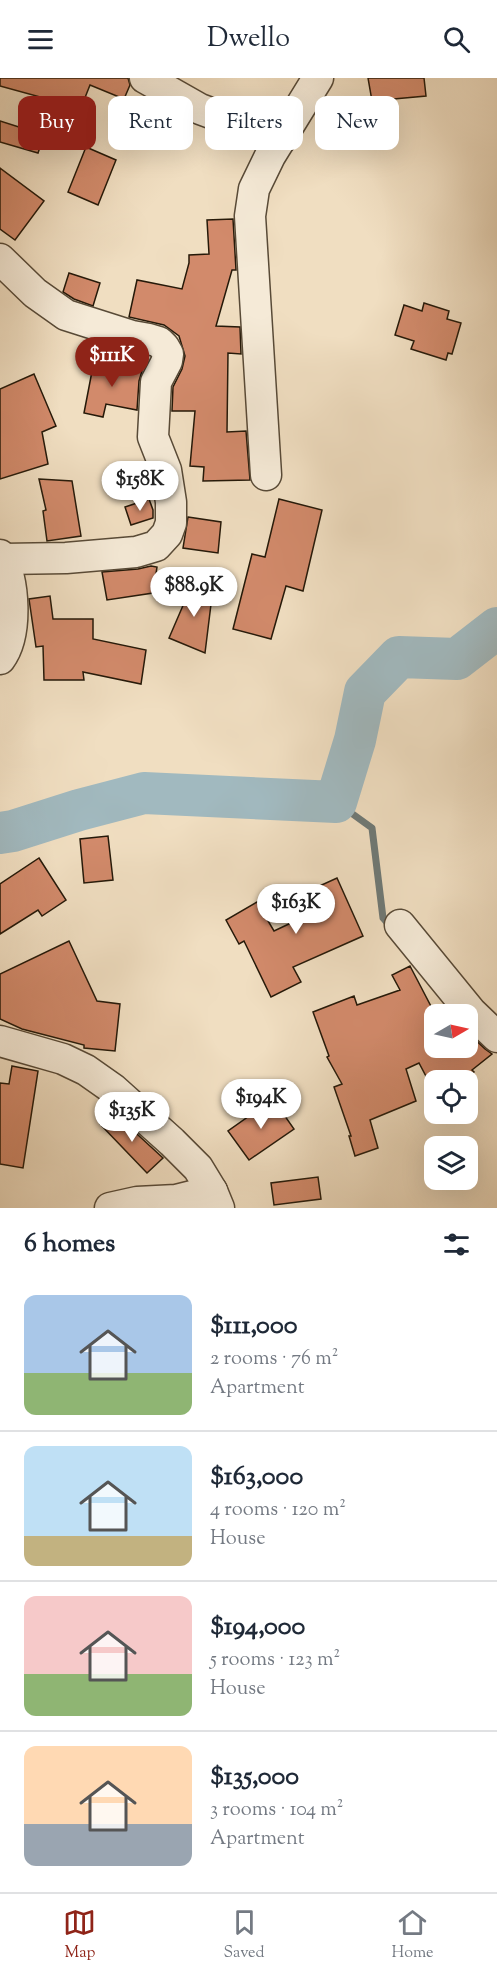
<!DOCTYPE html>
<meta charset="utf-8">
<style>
:root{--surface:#fff;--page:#f6f6f7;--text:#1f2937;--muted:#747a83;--line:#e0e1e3;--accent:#8f2418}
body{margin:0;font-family:"Sorts Mill Goudy",serif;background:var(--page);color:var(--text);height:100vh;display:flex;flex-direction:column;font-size:22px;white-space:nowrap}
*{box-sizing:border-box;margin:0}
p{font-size:20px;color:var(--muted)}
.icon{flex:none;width:33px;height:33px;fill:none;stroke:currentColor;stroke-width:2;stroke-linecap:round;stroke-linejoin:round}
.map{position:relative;height:1130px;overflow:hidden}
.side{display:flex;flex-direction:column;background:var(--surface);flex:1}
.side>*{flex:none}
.top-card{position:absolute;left:18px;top:18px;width:462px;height:54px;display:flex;gap:12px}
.needle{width:39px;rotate:81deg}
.buttons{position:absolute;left:424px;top:926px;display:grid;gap:12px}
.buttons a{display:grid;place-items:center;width:54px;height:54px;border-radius:12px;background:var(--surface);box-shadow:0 6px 24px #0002;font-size:30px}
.price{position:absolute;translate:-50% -51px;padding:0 14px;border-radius:21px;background:#fff;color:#222;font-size:20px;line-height:39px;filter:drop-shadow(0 2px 3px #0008)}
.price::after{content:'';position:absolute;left:50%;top:36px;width:18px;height:14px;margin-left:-9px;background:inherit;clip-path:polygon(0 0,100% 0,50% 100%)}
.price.active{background:var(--accent);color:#fff}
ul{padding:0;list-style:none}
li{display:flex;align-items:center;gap:18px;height:150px;padding:0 24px}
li+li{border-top:2px solid var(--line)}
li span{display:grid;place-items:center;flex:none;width:168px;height:120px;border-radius:12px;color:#555}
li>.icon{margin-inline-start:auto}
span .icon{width:72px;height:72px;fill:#fffc;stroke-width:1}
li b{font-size:26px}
h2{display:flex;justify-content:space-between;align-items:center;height:72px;padding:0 24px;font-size:26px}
.pill{padding:0 21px;border-radius:12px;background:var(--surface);box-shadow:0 6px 24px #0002;font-size:21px;line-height:54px}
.pill.active{background:var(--accent);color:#fff}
header{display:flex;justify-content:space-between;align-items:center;height:78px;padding:0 24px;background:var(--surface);font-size:27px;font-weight:600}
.tabs{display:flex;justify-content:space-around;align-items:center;height:84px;border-top:2px solid var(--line);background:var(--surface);font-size:16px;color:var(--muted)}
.tabs a{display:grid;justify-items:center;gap:3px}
.tabs .active{color:var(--accent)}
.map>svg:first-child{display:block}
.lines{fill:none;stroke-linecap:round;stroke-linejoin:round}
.stream{stroke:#6f7976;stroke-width:7}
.river{stroke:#a1b9bf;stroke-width:42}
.building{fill:#d28a6b;stroke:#251909;stroke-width:1.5}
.minor-casing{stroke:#584a37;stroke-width:33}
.minor{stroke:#f5ead7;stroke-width:30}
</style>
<header><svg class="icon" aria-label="menu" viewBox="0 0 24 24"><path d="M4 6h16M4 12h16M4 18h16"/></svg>Dwello<svg class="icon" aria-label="search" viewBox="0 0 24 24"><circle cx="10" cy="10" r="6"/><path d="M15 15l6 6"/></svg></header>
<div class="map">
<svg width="497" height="1130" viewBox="0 0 497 1130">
<rect width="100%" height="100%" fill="#f0dec1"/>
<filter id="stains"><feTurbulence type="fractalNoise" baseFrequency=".00333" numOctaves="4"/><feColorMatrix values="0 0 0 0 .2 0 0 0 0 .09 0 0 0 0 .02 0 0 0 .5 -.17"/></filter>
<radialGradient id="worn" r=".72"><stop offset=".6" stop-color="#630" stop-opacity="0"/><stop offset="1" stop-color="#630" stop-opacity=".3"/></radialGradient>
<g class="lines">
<!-- stream -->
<polyline class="stream" points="336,724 372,750 383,840 392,850"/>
<!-- river -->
<polyline class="river" points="0,755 13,753 79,732 144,715 336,724 355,662 365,614 399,579 457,581 497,550"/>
</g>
<!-- building -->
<g class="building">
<polygon points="0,0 128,0 130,7 124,21 90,7 65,70 46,63 62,25 0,8"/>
<polygon points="368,0 424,0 426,18 372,23"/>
<polygon points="0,43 44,57 38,75 0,64"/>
<polygon points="86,69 116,82 98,127 68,114"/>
<polygon points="0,90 44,123 15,162 0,151"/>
<polygon points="233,141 236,192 232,192 216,248 240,249 241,276 228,275 227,354 246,353 250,402 203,403 204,389 190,388 195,333 172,333 173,309 182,291 185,278 179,258 164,247 129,239 137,202 182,211 189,185 189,177 209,176 207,142"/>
<polygon points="69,195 100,205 93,228 74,221 63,214"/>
<polygon points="424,225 449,233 447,241 461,245 452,276 448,275 446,282 411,271 414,263 395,257 404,227 422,233"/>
<polygon points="94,283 142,293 139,303 137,332 106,326 103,339 84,335"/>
<polygon points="34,296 56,348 42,354 48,386 0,401 0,311"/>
<polygon points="39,401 72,403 81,458 47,463 43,433 46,432"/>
<polygon points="149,421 153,432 153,440 131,447 125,429"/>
<polygon points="279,421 322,432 303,513 286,508 271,561 233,551 252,476 265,479"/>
<polygon points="188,439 221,444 218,475 183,470"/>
<polygon points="151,488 157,489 153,515 107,522 102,494 138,491"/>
<polygon points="194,502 213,510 205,575 169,560"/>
<polygon points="50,518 53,541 93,541 93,561 146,572 141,606 83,594 84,602 44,602 43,568 36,569 29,521"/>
<polygon points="108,758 113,802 84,805 80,761"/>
<polygon points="39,780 66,822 42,838 38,832 0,856 0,806"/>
<polygon points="337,800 363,858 293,889 301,904 271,919 244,863 239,866 226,842 257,824 274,853 310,836 302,816"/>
<polygon points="69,863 97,923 120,926 115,973 84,970 84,967 22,951 0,941 0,896"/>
<polygon points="410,888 435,936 435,969 468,969 468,955 485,971 492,976 472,992 474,994 464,1002 428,1002 419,985 406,991 416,1023 370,1042 378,1070 355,1078 349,1058 351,1058 334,1009 342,1006 327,979 329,978 313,934 354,918 357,927 400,912 392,897"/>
<polygon points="12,988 38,993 23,1090 0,1086 0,1005 9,1006"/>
<polygon points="273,1021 294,1051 249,1082 228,1053"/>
<polygon points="113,1034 163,1080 147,1095 100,1046"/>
<polygon points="318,1099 321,1121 274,1127 271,1105"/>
</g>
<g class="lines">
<defs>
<g id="minor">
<polyline points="145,0 200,31 281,61"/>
<polyline points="0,181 35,215 66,237 132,258 149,261 159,264 164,269 168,276 167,283 156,304 153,359 166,392 171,424 171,445 167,456 156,468 136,474 66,480 3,481"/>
<polyline points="266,397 250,138 254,111 270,78 318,0"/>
<path d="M0,477c15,25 18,80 0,104"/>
<polyline points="400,847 471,934 497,959"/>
<polyline points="0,963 63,981 86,992 113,1011 172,1064 198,1090 212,1113 219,1130"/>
<polyline points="110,1130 137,1124 176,1122 212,1113"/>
</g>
</defs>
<!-- minor casing -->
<use href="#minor" class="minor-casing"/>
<!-- minor -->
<use href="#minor" class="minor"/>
</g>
<rect width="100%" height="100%" filter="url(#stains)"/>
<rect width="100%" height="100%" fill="url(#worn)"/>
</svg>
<div class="buttons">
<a><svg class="needle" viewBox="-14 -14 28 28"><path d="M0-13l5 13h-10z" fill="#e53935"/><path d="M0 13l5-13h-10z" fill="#747a83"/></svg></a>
<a><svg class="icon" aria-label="locate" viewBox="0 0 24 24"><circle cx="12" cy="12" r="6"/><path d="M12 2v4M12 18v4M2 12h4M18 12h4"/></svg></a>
<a><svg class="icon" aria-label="layers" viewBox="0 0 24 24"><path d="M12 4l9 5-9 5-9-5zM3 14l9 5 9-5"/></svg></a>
</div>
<b class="price active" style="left:112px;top:310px">$111K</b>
<b class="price" style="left:140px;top:434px">$158K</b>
<b class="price" style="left:194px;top:540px">$88.9K</b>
<b class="price" style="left:296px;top:857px">$163K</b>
<b class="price" style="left:261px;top:1052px">$194K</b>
<b class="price" style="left:132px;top:1065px">$135K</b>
<div class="top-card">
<a class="pill active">Buy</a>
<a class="pill">Rent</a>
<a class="pill">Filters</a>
<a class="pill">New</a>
</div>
</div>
<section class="side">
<h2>6 homes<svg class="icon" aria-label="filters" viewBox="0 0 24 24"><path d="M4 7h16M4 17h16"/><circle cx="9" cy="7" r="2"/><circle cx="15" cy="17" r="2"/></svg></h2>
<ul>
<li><span style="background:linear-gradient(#a9c7e8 65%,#8fb573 0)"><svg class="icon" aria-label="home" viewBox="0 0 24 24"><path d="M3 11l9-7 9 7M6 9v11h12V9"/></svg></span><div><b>$111,000</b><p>2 rooms · 76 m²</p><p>Apartment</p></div></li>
<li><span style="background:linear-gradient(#bfe0f5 75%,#c2b280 0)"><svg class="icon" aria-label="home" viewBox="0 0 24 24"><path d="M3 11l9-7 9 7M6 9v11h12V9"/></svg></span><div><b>$163,000</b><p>4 rooms · 120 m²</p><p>House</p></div></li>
<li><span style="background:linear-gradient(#f6c9c9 65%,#8fb573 0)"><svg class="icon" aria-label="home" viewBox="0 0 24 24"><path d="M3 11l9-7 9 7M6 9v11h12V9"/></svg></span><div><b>$194,000</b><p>5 rooms · 123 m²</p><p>House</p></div></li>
<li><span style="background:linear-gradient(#ffd9b3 65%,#9aa5b1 0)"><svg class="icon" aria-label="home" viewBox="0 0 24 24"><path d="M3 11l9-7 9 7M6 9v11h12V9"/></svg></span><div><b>$135,000</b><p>3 rooms · 104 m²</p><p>Apartment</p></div></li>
</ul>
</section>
<nav class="tabs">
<a class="active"><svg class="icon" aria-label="map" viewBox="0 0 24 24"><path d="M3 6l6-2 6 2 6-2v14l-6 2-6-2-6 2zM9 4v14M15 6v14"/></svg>Map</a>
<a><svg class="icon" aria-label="saved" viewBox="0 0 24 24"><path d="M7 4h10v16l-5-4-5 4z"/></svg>Saved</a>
<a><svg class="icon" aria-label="home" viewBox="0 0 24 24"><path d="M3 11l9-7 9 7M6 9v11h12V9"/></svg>Home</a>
</nav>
